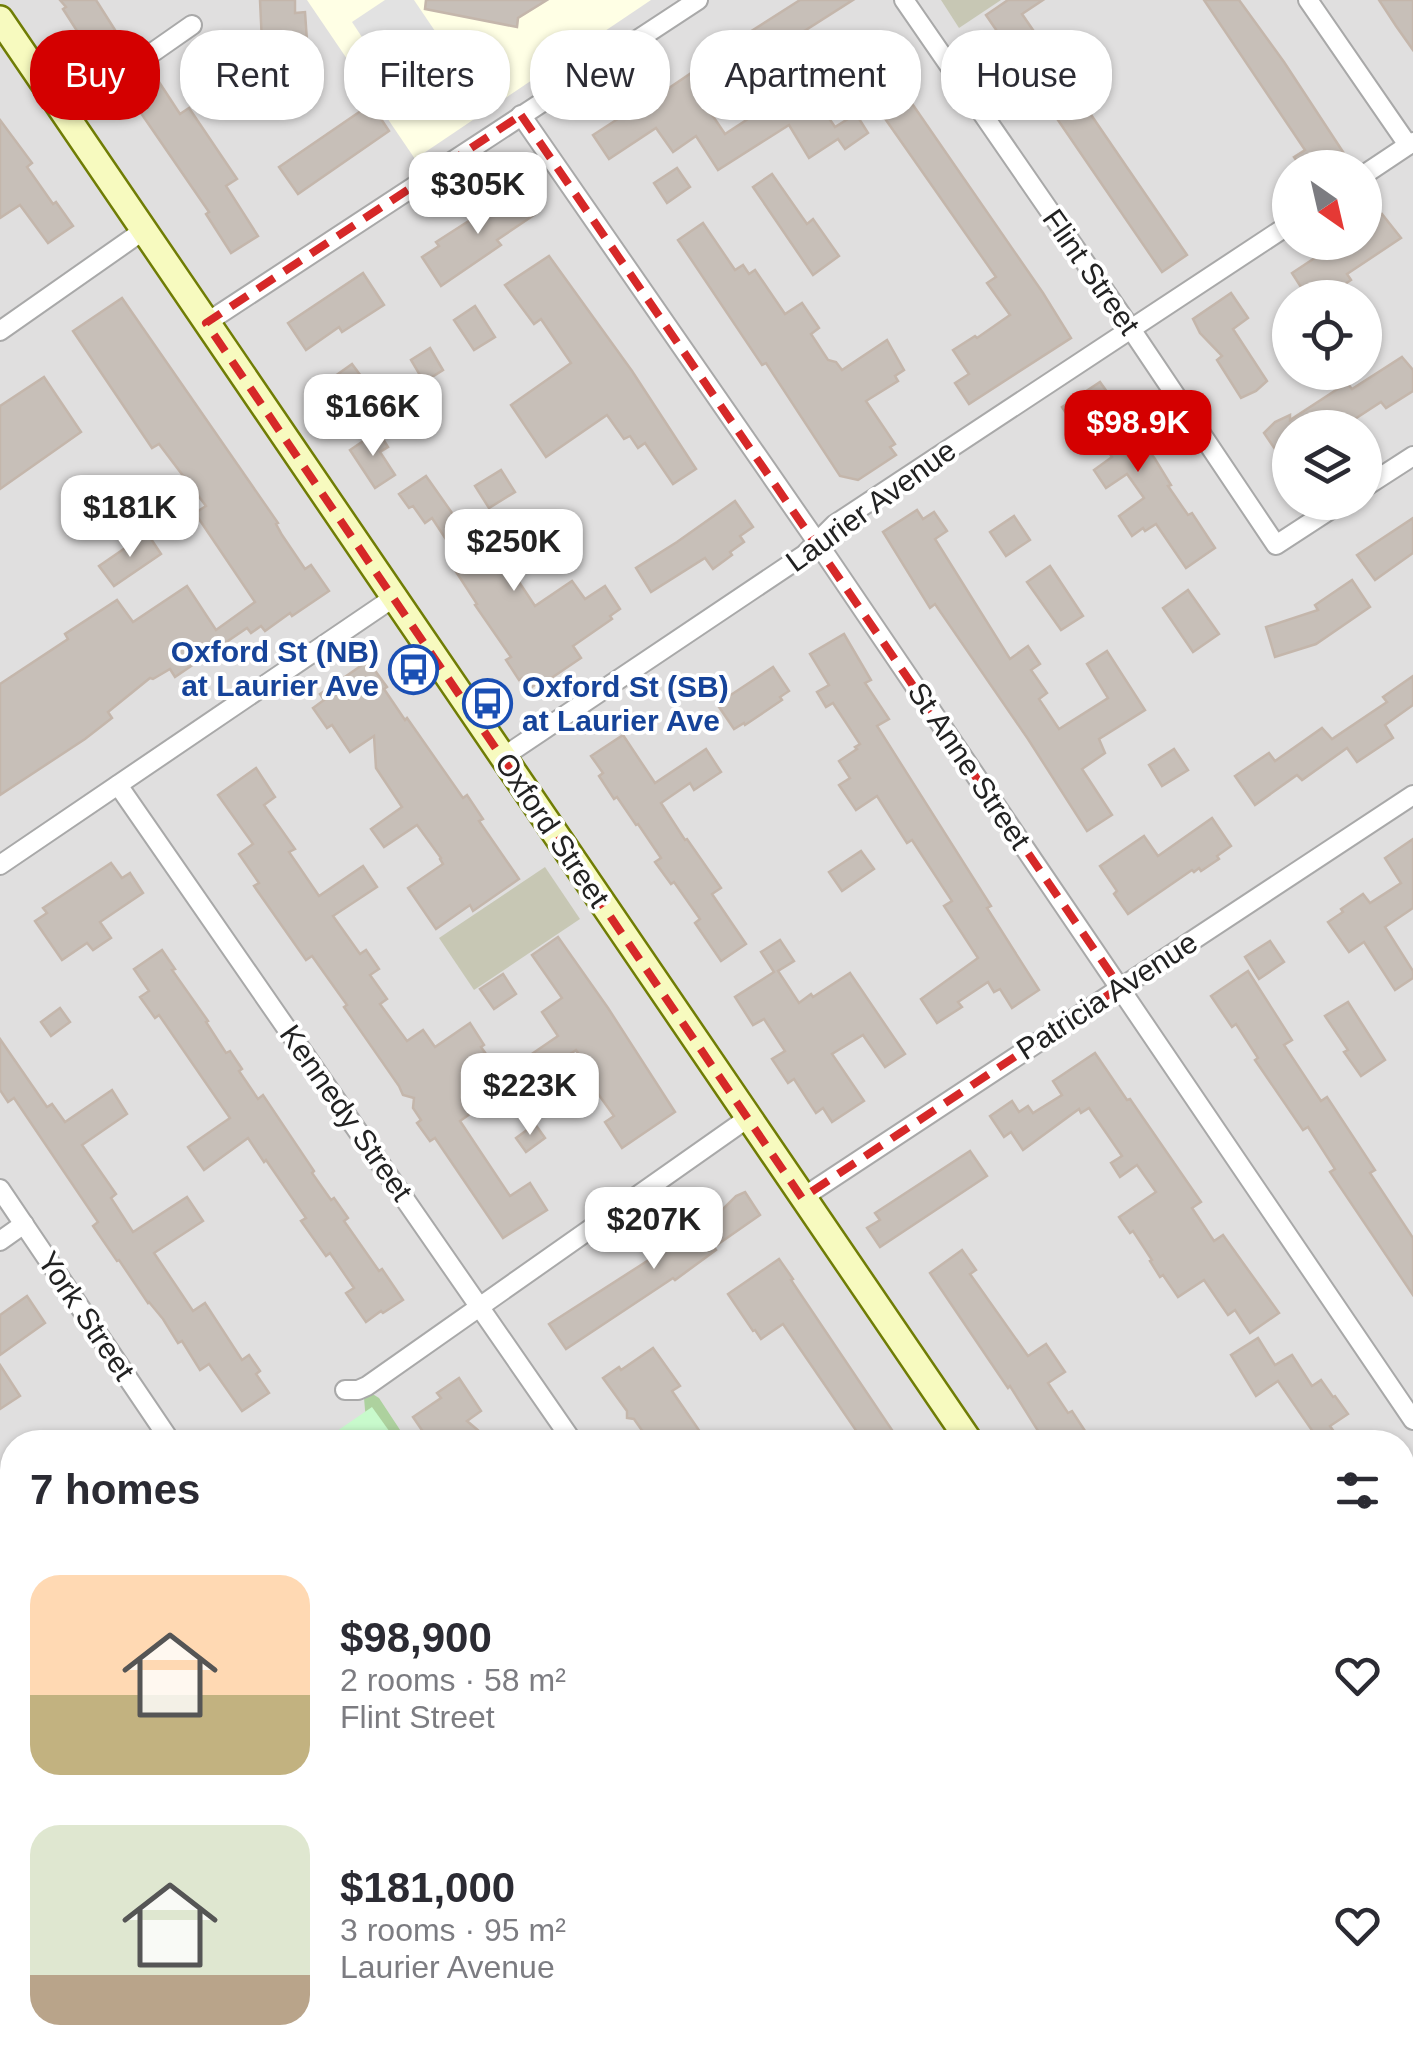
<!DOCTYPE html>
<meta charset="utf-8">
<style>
:root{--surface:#fff;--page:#f7f7f7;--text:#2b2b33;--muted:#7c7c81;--accent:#d40000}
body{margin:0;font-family:Helvetica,sans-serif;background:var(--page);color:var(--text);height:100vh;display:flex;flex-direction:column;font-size:38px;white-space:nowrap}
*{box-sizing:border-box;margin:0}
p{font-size:32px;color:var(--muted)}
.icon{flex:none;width:55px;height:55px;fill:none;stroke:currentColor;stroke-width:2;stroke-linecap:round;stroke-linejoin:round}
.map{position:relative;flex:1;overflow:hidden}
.drawer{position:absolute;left:0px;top:1430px;width:1415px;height:640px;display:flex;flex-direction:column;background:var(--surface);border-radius:40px 40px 0 0;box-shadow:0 2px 8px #0004}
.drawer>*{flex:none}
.top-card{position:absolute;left:30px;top:30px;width:1355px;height:90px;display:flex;gap:20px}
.needle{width:65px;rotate:146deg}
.fabs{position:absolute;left:1272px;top:150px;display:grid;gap:20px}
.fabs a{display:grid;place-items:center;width:110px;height:110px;border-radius:50%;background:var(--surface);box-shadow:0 2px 8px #0004;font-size:50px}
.price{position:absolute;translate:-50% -85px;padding:0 22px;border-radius:20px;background:#fff;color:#222;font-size:32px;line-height:65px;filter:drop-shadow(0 2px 5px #0008)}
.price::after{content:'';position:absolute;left:50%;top:60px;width:30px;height:22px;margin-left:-15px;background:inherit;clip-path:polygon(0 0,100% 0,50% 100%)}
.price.current{background:var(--accent);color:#fff}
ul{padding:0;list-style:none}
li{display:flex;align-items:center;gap:30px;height:250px;padding:0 30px}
li span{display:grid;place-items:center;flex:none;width:280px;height:200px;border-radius:30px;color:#555}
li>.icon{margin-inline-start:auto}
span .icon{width:120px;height:120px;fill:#fffc;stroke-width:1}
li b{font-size:42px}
h2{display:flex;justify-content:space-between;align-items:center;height:120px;padding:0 30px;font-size:42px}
.pill{padding:0 35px;border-radius:40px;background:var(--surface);box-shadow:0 2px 8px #0004;font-size:35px;line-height:90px}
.pill.current{background:var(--accent);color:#fff}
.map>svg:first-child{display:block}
.residential{fill:#e0dfdf;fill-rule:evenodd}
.education{fill:#ffffe5}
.construction{fill:#c7c7b4}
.forest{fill:#add19e}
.park{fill:#c8facc}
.parking{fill:#e2e2e2}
.building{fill:#c7bfb8;stroke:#c4b6ab;stroke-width:2.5;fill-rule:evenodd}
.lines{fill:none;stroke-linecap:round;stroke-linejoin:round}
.minor-casing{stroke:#a9a9a9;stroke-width:22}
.tertiary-casing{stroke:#a9a9a9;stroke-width:28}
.secondary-casing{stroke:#707d05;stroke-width:30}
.minor{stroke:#fff;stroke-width:18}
.tertiary{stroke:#fff;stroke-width:22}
.secondary{stroke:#f7fabf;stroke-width:25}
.marked{fill:none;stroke:#d62828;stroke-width:8;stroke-dasharray:20 12;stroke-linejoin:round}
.labels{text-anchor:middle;stroke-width:8;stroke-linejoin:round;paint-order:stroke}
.street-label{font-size:30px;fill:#222;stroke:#fff}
.transit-label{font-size:30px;font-weight:bold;fill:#164399;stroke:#fff;text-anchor:end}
</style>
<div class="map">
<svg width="1413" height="2070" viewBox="0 0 1413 2070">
<rect width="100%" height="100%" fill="#f2efe9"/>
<!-- residential -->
<path class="residential" d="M0,0h1413v1488l-10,7 -1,-53h-1390v616h1348l8,12h-1368zM1290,168h75v74h-75zM1290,298h75v74h-75zM1290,428h75v74h-75z"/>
<!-- education -->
<polygon class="education" points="307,0 651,0 415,159"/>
<!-- construction -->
<g class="construction">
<polygon points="941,0 1001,0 959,28"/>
<polygon points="545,867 580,919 474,990 439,938"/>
</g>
<!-- forest -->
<polygon class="forest" points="371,1393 379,1398 408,1442 337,1442 366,1421 364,1398"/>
<!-- park -->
<g class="park">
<polygon points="372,1407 397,1442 321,1442"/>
<polygon points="1413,1529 1413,2066 1402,2050 1402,1536"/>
<polygon points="12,1655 12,2058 547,2058 529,2070 0,2070 0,1664"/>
</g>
<!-- parking -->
<polygon class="parking" points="385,0 414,0 466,77 412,113 352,22"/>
<!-- building -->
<g class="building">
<polygon points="60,0 96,0 115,30 88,48 63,9 66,7"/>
<polygon points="260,0 295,0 295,13 305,12 307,41 262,43"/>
<polygon points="426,0 547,0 518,18 517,27 425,9"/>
<path d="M800,0h53l-69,44 10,16 -3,3 44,64 21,-13 12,19 -23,16 -7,-10 -29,19 -20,-33 -71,45 -22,-34 -23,16 -17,-24 -47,31 -16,-24 51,-33 -2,-3 20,-14 4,5 31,-21 -2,-2zM768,61l21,31 -64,42 -21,-31z"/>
<polygon points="1008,0 1043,0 1022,14 1187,255 1162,272 986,15"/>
<polygon points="1204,0 1239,0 1284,62 1347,158 1333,168 1302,168 1294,157 1305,150"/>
<polygon points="1379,0 1413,0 1413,50 1396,26"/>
<polygon points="261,54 280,78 238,110 220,85"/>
<polygon points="159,82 180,114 189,108 237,179 226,186 258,236 231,253 206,214 209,212 132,100"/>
<polygon points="904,92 1043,293 1071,338 969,404 955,383 969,374 953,350 975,336 977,338 1010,315 987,283 996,277 879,110"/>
<polygon points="371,104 389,131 298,194 279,167"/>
<polygon points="0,120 32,163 27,167 53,204 56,202 73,226 48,243 20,205 0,218"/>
<polygon points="677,168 690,187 667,203 654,183"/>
<polygon points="772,174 807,224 813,219 839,256 813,275 753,187"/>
<polygon points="520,188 537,213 497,240 501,245 441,286 422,257 439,246 436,242"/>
<polygon points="1382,214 1401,238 1347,274 1351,280 1324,298 1308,298 1292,273 1339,242 1365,242 1365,226"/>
<polygon points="703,223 735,270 743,265 749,274 755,270 785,314 802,303 819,328 811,334 828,360 836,362 842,370 887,340 904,370 895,376 898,381 866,401 895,444 890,447 896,455 858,480 840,476 766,363 762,365 678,240"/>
<polygon points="549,256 632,371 696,469 673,484 645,443 638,448 630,436 624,439 607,415 546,457 511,405 571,363 541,319 534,324 505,285"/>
<polygon points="363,273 384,305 342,332 339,327 306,350 288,323"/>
<polygon points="1231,293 1248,318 1233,329 1267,381 1256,391 1241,398 1217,360 1222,356 1200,333 1193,319"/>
<polygon points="122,298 278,523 276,524 282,535 305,569 311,565 329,591 292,616 290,613 265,631 261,626 251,633 247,628 175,677 170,669 153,679 150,678 108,712 112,718 85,739 0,795 0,684 68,639 65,634 117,600 133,622 187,586 216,630 255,602 195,513 206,506 159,444 152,448 73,331"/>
<polygon points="475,306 495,337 474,350 454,320"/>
<polygon points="430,348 443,370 424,382 411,360"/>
<polygon points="1402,357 1413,370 1413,391 1386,408 1381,402 1341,428 1290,428 1290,471 1264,433 1275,422 1290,415 1290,420 1347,383 1352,389"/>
<polygon points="352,364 384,407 358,425 328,381"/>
<polygon points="44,377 81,432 0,489 0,406"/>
<polygon points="1100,382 1155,459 1171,485 1168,486 1188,515 1192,513 1215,548 1186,568 1156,524 1145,531 1143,528 1132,536 1119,516 1144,498 1127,474 1106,488 1094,470 1112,457 1091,427 1080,434 1062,407"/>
<polygon points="378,431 388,447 380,452 395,475 375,488 350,450"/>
<polygon points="501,470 515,492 489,508 475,486"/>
<polygon points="426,476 464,530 487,514 520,565 511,570 535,606 572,581 585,599 605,586 620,609 610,616 612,619 573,646 581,658 544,683 542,680 529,689 522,678 519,680 506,660 511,657 475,605 477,604 449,561 457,556 432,518 425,523 413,506 409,508 399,494"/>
<polygon points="735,501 753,527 740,536 744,542 730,552 732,555 713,569 705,558 651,592 636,568 677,542"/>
<polygon points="917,510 923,519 934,512 947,531 935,539 1010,659 1028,646 1040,664 1031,670 1047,693 1039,699 1059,729 1108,698 1087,664 1107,651 1145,710 1099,739 1105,753 1082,769 1112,815 1087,831 1028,739 935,604 930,608 883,532"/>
<polygon points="1014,516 1030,540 1006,556 990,532"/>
<polygon points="1413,518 1413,553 1375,580 1357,555"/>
<polygon points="147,533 161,554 114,586 99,566"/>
<polygon points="1050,566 1083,616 1061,630 1027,582"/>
<polygon points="1352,580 1370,607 1316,644 1275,657 1266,627 1318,610 1315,605"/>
<polygon points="1188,590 1219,634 1193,652 1163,608"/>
<polygon points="844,634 871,680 865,683 889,719 877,726 991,906 987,908 1039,990 1012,1008 1000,989 994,992 988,982 958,1002 962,1007 937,1023 921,999 978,958 944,906 952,901 912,840 907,843 877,796 856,810 839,785 850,778 839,761 857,749 855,747 860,744 833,703 826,707 817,692 829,685 810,654"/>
<polygon points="368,661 387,687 384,689 405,720 407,718 463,798 467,795 483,819 479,821 519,879 473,911 470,905 436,929 408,888 443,864 440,859 441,858 417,825 384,847 371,829 402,807 376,768 374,736 350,752 332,725 327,728 313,708 324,700 320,694"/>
<polygon points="773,667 789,691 780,697 782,700 745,725 744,723 734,729 717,704"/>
<polygon points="1413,676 1413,705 1385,725 1393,738 1357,762 1347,748 1302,780 1297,775 1255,805 1235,776 1269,753 1275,761 1322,728 1332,739 1387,702 1383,697"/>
<polygon points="623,735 655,783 706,749 721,772 694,790 690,783 661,803 685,840 687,839 721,888 712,894 746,944 721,961 695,923 700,919 674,882 671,884 655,862 661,858 638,824 636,825 617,797 614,799 599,776 603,773 591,756"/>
<polygon points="1174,749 1188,770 1162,786 1149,765"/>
<polygon points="256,768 275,797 264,805 295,849 289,852 319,896 363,866 377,887 333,916 360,954 366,950 379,969 370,975 387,999 380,1004 407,1041 423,1030 435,1047 470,1023 484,1045 481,1047 501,1075 558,1036 542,1012 562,998 532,955 558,937 608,1008 675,1112 622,1148 605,1122 614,1116 591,1084 596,1080 576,1050 491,1109 487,1102 460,1121 510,1196 530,1183 547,1210 503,1238 435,1138 430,1141 417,1123 421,1120 413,1108 414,1098 403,1095 399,1086 344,1007 347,1005 312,956 306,960 254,886 259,883 239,854 253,844 218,795"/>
<polygon points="1212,818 1231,846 1217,856 1219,859 1201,871 1199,868 1194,872 1192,870 1128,914 1114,894 1117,891 1100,866 1144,836 1158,856"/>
<polygon points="1413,839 1413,908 1385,927 1413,971 1413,978 1395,990 1364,942 1349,952 1328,922 1343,912 1341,909 1363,894 1370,903 1401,883 1385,858"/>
<polygon points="861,851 874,869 842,891 829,872"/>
<polygon points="111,863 122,878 130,873 143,893 100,922 111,938 93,950 87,943 62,960 35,921 47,913 43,908"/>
<polygon points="780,940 794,961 778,971 799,1003 811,994 813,997 850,973 905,1054 885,1067 863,1035 832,1054 864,1101 832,1122 823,1108 816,1113 794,1079 788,1083 772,1059 785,1051 764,1019 753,1025 735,997 774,972 761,952"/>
<polygon points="1270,941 1284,962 1259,979 1245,957"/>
<polygon points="162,950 175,969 172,970 208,1021 206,1022 226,1053 230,1051 242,1069 239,1071 258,1099 263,1095 314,1171 312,1173 331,1200 334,1198 348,1218 344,1221 379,1271 382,1269 403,1300 383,1313 381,1311 366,1322 346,1293 354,1288 330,1253 326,1256 301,1221 306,1218 266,1160 264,1162 248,1138 204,1170 188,1147 230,1118 159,1015 155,1018 140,997 149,991 134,969"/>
<polygon points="1248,971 1292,1040 1284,1045 1321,1101 1327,1097 1375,1170 1370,1173 1413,1238 1413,1295 1330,1172 1335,1169 1308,1127 1303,1130 1255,1060 1258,1058 1236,1024 1232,1027 1211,996"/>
<polygon points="503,974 516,994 494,1009 480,989"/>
<polygon points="1348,1002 1385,1060 1361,1076 1344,1052 1348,1050 1325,1016"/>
<polygon points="60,1008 70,1022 51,1036 41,1022"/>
<polygon points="0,1039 47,1107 52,1104 65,1122 112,1090 127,1114 82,1145 116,1194 111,1198 133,1232 187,1197 203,1221 154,1253 193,1311 205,1303 242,1360 249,1355 260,1371 256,1374 269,1393 242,1411 209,1364 200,1370 182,1341 178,1343 163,1319 149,1302 148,1303 119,1260 117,1261 93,1226 98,1222 14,1098 8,1102 0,1090"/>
<polygon points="1095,1053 1127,1100 1130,1099 1201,1202 1192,1208 1214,1241 1223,1235 1279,1313 1250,1333 1235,1310 1228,1315 1204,1280 1178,1297 1163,1275 1160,1277 1150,1261 1152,1260 1133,1231 1130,1233 1119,1217 1156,1192 1137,1165 1120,1177 1111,1163 1122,1156 1089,1108 1081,1113 1079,1109 1023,1150 1011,1132 1004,1137 990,1116 1012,1101 1019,1112 1028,1106 1033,1113 1062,1095 1053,1081"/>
<polygon points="535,1124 545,1138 526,1152 516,1138"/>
<polygon points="970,1151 987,1176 880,1247 867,1228 880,1220 875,1213"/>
<polygon points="745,1192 760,1215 714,1247 716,1250 675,1280 673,1278 566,1349 549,1324 641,1265 719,1213 736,1196"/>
<polygon points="962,1250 976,1270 970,1274 1028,1356 1046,1344 1065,1372 1048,1383 1068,1413 1072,1411 1085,1431 1079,1435 1084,1442 1045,1442 1010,1386 1008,1388 930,1273"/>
<polygon points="779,1259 793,1279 791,1280 900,1442 864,1442 783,1324 761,1339 755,1330 753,1331 728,1294"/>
<polygon points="27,1296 45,1323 0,1355 0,1315"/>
<polygon points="1258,1338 1275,1365 1292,1355 1312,1386 1321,1380 1333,1397 1335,1396 1348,1414 1330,1426 1341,1442 1320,1442 1278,1381 1256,1396 1231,1355"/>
<polygon points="653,1348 680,1386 672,1391 707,1442 650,1442 634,1419 627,1418 627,1411 603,1378 619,1367 621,1370"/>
<polygon points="0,1365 20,1396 0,1409"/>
<polygon points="459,1378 481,1411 467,1421 492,1442 430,1442 413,1417 441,1398 437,1393"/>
</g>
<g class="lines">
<defs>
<g id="minor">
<polyline points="904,0 1131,329 1276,545 1342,502"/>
<polyline points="1308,0 1408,145"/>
<polyline points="66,113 192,25"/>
<polyline points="521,115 817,542 1413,1420"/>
<polyline points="1365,174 1413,142"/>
<polyline points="206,323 698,0"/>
<polyline points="0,331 144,230"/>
<polyline points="1365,487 1413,456"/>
<polyline points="503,757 804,555 834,525 1290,224"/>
<polyline points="118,785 573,1442"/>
<polyline points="0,865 393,598"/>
<polyline points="0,1189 171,1442"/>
<polyline points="802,1198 1413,795"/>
<polyline points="0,1241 24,1224"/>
<polyline points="345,1390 358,1390 367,1386 748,1118"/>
<polyline points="0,1640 12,1632"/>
</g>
<polyline id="tertiary" points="1389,2058 1398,2070"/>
<g id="secondary">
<polyline points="0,19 970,1442"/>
<polyline points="1402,1513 1413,1507"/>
<polyline points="573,2070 591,2058"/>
</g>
</defs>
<!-- minor casing -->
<use href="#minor" class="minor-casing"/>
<!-- tertiary casing -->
<use href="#tertiary" class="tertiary-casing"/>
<!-- secondary casing -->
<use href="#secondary" class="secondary-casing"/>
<!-- minor -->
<use href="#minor" class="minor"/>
<!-- tertiary -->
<use href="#tertiary" class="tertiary"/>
<!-- secondary -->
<use href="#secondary" class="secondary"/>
</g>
<!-- marked area -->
<path class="marked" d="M521,115l599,872 -318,211 -596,-875z"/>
<!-- icons -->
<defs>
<symbol id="bus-ring" viewBox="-11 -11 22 22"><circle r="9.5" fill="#fff" stroke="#1a4fb4" stroke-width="1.5"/><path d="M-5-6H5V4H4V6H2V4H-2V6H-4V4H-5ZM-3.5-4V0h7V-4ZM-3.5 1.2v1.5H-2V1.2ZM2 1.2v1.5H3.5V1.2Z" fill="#1a4fb4"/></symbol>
</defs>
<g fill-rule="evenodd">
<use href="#bus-ring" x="386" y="642" width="55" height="55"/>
<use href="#bus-ring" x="460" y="676" width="55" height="55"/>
</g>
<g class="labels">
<!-- street labels -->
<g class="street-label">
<text transform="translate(1091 272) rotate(55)" y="10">Flint Street</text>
<text transform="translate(871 506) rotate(-36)" y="10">Laurier Avenue</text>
<text transform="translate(969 766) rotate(56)" y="10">St Anne Street</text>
<text transform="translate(552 830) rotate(56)" y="10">Oxford Street</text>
<text transform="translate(1107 996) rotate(-33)" y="10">Patricia Avenue</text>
<text transform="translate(346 1113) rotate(55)" y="10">Kennedy Street</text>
<text transform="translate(86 1316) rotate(56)" y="10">York Street</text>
</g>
<!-- transit labels -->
<g class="transit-label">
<text x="379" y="662">Oxford St (NB)<tspan x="379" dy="34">at Laurier Ave</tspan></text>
<text x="522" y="697" text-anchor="start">Oxford St (SB)<tspan x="522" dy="34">at Laurier Ave</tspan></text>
</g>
</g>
</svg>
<div class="fabs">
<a><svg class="needle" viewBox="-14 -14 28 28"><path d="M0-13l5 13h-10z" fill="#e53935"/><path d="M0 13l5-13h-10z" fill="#7c7c81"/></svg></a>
<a><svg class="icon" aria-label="locate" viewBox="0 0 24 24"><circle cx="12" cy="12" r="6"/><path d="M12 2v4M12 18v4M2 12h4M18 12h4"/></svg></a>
<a><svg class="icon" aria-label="layers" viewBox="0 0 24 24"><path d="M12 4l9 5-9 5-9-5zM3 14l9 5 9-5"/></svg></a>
</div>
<b class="price" style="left:478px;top:237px">$305K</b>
<b class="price" style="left:373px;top:459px">$166K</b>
<b class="price current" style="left:1138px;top:475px">$98.9K</b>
<b class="price" style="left:130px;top:560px">$181K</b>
<b class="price" style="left:514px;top:594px">$250K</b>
<b class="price" style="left:530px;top:1138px">$223K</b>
<b class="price" style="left:654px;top:1272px">$207K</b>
<div class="top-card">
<a class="pill current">Buy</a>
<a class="pill">Rent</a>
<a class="pill">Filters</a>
<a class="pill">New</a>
<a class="pill">Apartment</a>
<a class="pill">House</a>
</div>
<section class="drawer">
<h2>7 homes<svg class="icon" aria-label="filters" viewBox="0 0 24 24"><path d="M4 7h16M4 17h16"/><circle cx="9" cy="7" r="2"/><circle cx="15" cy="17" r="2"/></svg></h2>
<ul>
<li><span style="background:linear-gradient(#ffd9b3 60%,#c2b280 0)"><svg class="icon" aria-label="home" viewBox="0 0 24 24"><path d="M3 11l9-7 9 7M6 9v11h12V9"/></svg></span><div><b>$98,900</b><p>2 rooms · 58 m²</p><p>Flint Street</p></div><svg class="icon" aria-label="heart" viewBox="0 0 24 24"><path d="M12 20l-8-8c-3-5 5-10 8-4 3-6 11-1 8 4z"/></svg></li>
<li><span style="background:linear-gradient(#dfe7d0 75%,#b9a48a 0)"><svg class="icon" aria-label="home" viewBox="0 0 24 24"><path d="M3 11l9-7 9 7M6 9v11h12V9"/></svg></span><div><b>$181,000</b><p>3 rooms · 95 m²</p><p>Laurier Avenue</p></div><svg class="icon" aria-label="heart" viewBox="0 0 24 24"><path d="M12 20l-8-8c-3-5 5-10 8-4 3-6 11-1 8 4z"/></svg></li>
</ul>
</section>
</div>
